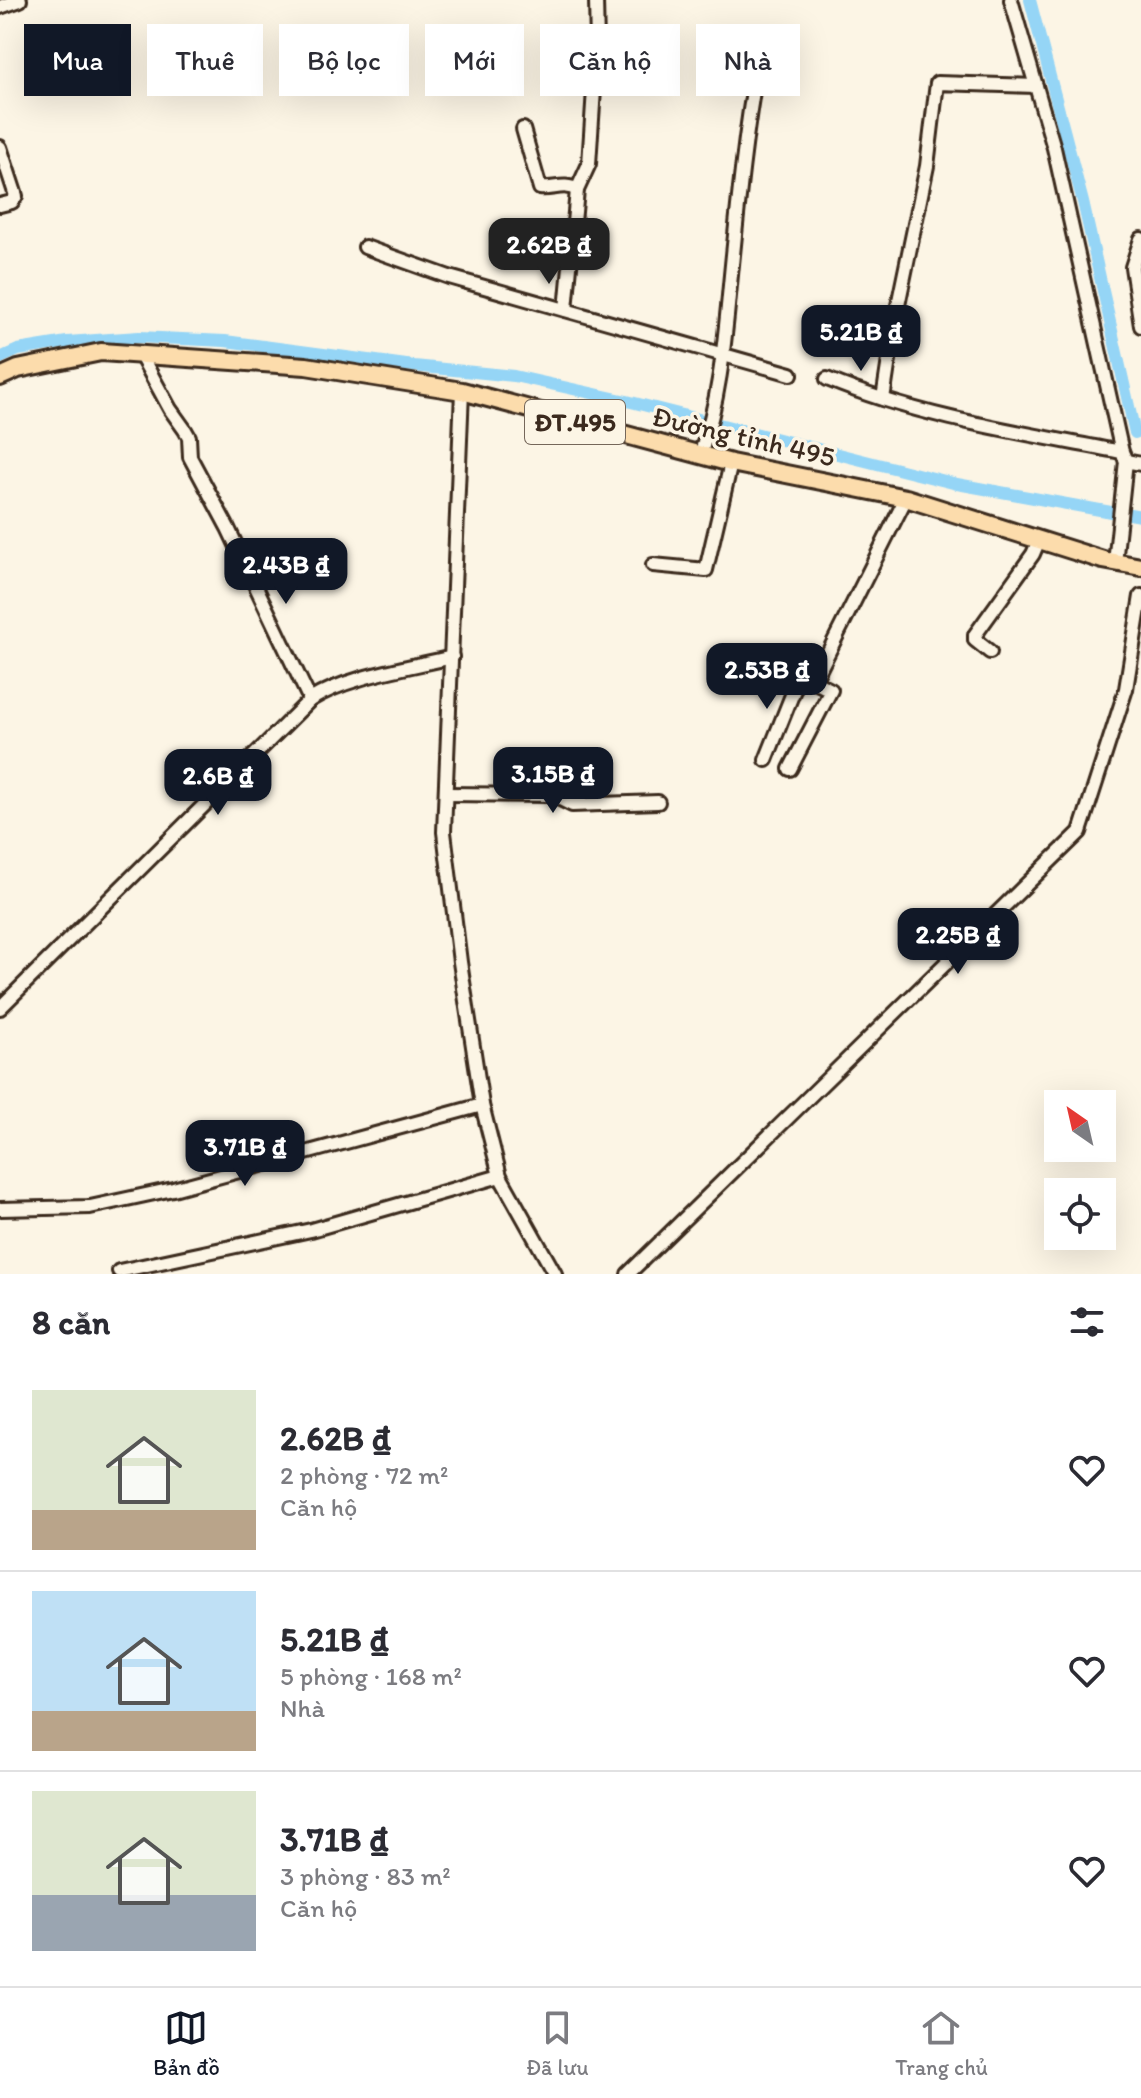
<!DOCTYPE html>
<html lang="vi">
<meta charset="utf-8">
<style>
:root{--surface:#fff;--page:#f2f2f3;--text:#2b2b33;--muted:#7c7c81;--line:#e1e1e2;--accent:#111827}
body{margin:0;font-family:Itim,sans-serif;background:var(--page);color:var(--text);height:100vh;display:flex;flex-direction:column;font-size:30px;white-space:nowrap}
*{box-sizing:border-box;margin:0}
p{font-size:26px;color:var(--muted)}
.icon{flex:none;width:44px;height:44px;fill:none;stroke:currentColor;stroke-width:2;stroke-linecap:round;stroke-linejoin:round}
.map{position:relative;height:1274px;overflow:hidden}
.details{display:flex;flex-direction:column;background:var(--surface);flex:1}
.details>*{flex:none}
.guide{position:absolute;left:24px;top:24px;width:1094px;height:72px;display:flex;gap:16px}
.needle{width:52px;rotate:326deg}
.controls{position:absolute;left:1044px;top:1090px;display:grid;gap:16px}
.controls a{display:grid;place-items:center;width:72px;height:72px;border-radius:0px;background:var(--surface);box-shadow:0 8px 32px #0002;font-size:40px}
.price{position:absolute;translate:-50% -68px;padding:0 18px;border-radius:16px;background:var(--accent);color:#fff;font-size:26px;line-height:52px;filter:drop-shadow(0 2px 4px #0008)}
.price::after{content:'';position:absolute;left:50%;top:48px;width:24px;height:18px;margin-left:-12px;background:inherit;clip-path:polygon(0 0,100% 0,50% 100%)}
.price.selected{background:#222;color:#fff}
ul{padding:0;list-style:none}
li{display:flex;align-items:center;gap:24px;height:200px;padding:0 32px}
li+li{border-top:2px solid var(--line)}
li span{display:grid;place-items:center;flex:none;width:224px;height:160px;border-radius:0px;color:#555}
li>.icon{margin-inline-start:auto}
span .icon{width:96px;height:96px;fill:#fffc;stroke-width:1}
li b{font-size:34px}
h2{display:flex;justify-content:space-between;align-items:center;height:96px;padding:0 32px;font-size:34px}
.tag{padding:0 28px;border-radius:0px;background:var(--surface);box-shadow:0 8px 32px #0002;font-size:28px;line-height:72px}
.tag.selected{background:var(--accent);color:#fff}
.tabs{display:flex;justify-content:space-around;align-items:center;height:112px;border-top:2px solid var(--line);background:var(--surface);font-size:22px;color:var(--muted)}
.tabs a{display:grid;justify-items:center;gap:4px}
.tabs .selected{color:var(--accent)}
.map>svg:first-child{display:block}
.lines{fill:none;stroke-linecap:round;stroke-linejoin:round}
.canal{stroke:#95d5f6;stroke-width:12}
.minor-casing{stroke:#3b2a1e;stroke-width:18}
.major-casing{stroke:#3b2a1e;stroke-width:22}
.minor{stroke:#fcf5e5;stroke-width:12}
.major{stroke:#fcdcac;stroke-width:16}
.labels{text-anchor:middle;stroke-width:7;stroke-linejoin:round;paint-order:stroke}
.shield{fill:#fcf5e5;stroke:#75675a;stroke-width:2}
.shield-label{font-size:26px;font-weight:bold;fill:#3b2a1e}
.street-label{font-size:28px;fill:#3b2a1e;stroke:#fcf5e5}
</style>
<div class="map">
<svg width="1141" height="1274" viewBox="0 0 1141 1274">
<rect width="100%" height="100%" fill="#fcf5e5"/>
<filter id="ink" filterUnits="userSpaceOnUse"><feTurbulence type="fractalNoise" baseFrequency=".0125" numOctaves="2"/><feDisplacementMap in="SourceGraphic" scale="16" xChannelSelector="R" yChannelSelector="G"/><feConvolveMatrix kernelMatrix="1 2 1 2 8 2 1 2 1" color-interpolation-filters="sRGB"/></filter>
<g filter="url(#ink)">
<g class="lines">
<!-- canal -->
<g class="canal">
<polyline points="1030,0 1083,202 1135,433"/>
<polyline points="0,358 18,350 67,342 139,337 225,341 414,366 514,376 627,401 957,484 1111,512"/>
<polyline points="1130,514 1141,516"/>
</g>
<defs>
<g id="minor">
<polyline points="1011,0 1054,148 1122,452 1126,461"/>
<polyline points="0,7 20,0"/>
<path d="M523,129l17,59c12,2 25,-6 37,2"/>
<polyline points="0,147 16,196 12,202 0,205"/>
<polyline points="1141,239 1132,267 1141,326"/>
<polyline points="365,247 449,277 791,374"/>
<polyline points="566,310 577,190 589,164 597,45 596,0"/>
<polyline points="140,354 170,409 185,430 189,437 190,457 228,528 310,700"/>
<path d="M827,379c94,39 196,54 295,73"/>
<polyline points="462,391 444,832 460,962 482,1105 500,1176 555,1274"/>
<polyline points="883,399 895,320 927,166 937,83 1036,86"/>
<path d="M700,455c21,-58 25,-119 31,-180 7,-71 14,-143 27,-213"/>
<polyline points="1115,563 1126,461 1141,464"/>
<polyline points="653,565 706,570 731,463"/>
<polyline points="990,652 975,640 975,635 1033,554 1039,540"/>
<polyline points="814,681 906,498"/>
<polyline points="766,760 800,675 831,690 790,769"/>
<polyline points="446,794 552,795 572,805 658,802"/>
<path d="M0,1008l310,-308c38,-24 98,-32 142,-43"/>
<polyline points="0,1209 90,1207 173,1189 482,1105"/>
<polyline points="119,1271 311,1230 500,1176"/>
<polyline points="628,1274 1080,832 1126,689 1141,596"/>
</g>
<polyline id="major" points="0,377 18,369 101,352 306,366 462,391 731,463 906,498 1103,560 1141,567"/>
</defs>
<!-- minor casing -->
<use href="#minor" class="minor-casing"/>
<!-- major casing -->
<use href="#major" class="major-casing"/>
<!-- minor -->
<use href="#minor" class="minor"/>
<!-- major -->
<use href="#major" class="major"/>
</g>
</g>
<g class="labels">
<!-- shield labels -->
<rect class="shield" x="525" y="400" width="100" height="44" rx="6"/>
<g class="shield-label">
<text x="575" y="431">ĐT.495</text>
</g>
<!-- street labels -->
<g class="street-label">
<text transform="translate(744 436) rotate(13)" y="10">Đường tỉnh 495</text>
</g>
</g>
</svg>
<div class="controls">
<a><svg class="needle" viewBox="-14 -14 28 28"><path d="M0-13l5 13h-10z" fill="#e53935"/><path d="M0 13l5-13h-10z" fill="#7c7c81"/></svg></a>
<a><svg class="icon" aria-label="locate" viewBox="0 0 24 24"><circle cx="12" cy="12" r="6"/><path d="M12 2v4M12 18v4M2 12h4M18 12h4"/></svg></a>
</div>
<b class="price selected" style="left:549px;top:286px">2.62B ₫</b>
<b class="price" style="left:861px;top:373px">5.21B ₫</b>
<b class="price" style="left:286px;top:606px">2.43B ₫</b>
<b class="price" style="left:767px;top:711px">2.53B ₫</b>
<b class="price" style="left:553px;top:815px">3.15B ₫</b>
<b class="price" style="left:218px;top:817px">2.6B ₫</b>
<b class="price" style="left:958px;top:976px">2.25B ₫</b>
<b class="price" style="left:245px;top:1188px">3.71B ₫</b>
<div class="guide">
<a class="tag selected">Mua</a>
<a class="tag">Thuê</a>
<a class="tag">Bộ lọc</a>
<a class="tag">Mới</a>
<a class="tag">Căn hộ</a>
<a class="tag">Nhà</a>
</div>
</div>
<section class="details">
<h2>8 căn<svg class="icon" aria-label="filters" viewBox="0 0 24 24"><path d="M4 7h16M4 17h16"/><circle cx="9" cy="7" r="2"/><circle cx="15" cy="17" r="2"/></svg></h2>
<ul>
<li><span style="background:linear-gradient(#dfe7d0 75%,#b9a48a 0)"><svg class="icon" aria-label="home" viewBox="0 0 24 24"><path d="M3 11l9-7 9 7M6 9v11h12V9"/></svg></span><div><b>2.62B ₫</b><p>2 phòng · 72 m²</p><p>Căn hộ</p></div><svg class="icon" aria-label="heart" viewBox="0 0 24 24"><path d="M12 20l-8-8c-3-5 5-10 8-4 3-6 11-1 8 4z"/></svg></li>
<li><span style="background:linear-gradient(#bfe0f5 75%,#b9a48a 0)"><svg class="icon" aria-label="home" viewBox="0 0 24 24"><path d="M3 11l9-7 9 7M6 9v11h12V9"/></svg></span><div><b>5.21B ₫</b><p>5 phòng · 168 m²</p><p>Nhà</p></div><svg class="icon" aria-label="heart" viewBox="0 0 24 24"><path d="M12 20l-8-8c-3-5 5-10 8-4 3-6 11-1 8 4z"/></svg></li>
<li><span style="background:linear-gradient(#dfe7d0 65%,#9aa5b1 0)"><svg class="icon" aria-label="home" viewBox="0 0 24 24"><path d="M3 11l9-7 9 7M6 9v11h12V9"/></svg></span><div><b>3.71B ₫</b><p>3 phòng · 83 m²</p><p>Căn hộ</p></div><svg class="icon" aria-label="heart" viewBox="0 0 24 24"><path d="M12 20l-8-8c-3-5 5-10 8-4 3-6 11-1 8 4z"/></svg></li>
</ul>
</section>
<nav class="tabs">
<a class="selected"><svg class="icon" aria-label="map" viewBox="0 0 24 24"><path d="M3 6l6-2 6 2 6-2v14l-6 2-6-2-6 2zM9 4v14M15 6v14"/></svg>Bản đồ</a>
<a><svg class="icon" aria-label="saved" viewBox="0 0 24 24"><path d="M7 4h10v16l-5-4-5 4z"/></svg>Đã lưu</a>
<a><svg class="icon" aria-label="home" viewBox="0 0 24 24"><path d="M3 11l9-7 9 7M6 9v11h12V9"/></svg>Trang chủ</a>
</nav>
